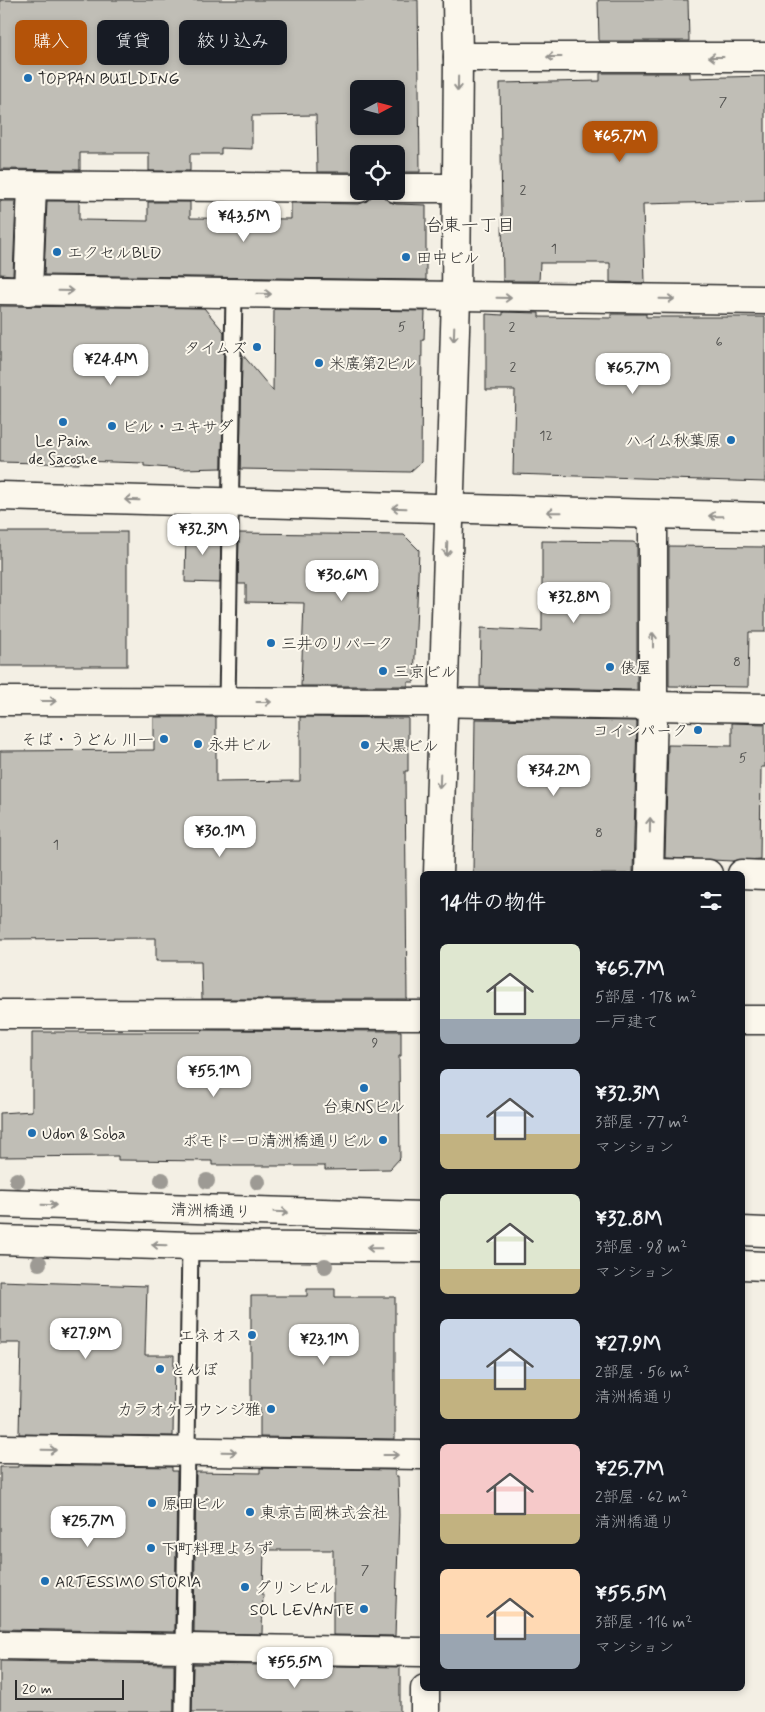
<!DOCTYPE html>
<html lang="ja">
<meta charset="utf-8">
<style>
:root{--surface:#171b24;--page:#242831;--text:#f1f3f6;--muted:#9ea1a6;--accent:#b45309}
body{margin:0;font-family:Mynerve,"Klee One",sans-serif;background:var(--page);color:var(--text);height:100vh;display:flex;flex-direction:column;font-size:19px;white-space:nowrap}
*{box-sizing:border-box;margin:0}
p{font-size:16px;color:var(--muted)}
.icon{flex:none;width:28px;height:28px;fill:none;stroke:currentColor;stroke-width:2;stroke-linecap:round;stroke-linejoin:round}
.map{position:relative;flex:1;overflow:hidden}
.side{position:absolute;left:420px;top:871px;width:325px;height:820px;display:flex;flex-direction:column;background:var(--surface);border-radius:8px;box-shadow:0 2px 8px #0003}
.side>*{flex:none}
.banner{position:absolute;left:15px;top:20px;width:330px;height:45px;display:flex;gap:10px}
.needle{width:32px;rotate:83deg}
.controls{position:absolute;left:350px;top:80px;display:grid;gap:10px}
.controls a{display:grid;place-items:center;width:55px;height:55px;border-radius:8px;background:var(--surface);box-shadow:0 2px 8px #0003;font-size:25px}
.scale{position:absolute;left:15px;bottom:12px;width:109px;box-sizing:border-box;padding-left:5px;border:2px solid #2b2b2b;border-top:0;font-size:14px;line-height:18px;white-space:nowrap;color:#2b2b2b;-webkit-text-stroke:4px #fbf7ec;paint-order:stroke}
.price{position:absolute;translate:-50% -42px;padding:0 11px;border-radius:10px;background:#fff;color:#222;font-size:16px;line-height:32px;filter:drop-shadow(0 1px 2px #0008)}
.price::after{content:'';position:absolute;left:50%;top:30px;width:15px;height:11px;margin-left:-8px;background:inherit;clip-path:polygon(0 0,100% 0,50% 100%)}
.price.active{background:var(--accent);color:#fff}
ul{padding:0;list-style:none}
li{display:flex;align-items:center;gap:15px;height:125px;padding:0 20px}
li span{display:grid;place-items:center;flex:none;width:140px;height:100px;border-radius:8px;color:#555}
li>.icon{margin-inline-start:auto}
span .icon{width:60px;height:60px;fill:#fffc;stroke-width:1}
li b{font-size:21px}
h2{display:flex;justify-content:space-between;align-items:center;height:60px;padding:0 20px;font-size:21px}
.tag{padding:0 18px;border-radius:8px;background:var(--surface);box-shadow:0 2px 8px #0003;font-size:18px;line-height:45px}
.tag.active{background:var(--accent);color:#fff}
.map>svg:first-child{display:block}
.building{fill:#c0beb6;stroke:#2b2b2b;fill-rule:evenodd}
.lines{fill:none;stroke-linecap:round;stroke-linejoin:round}
.lane-casing{stroke:#2b2b2b;stroke-width:19}
.street-casing{stroke:#2b2b2b;stroke-width:31}
.secondary-casing{stroke:#2b2b2b;stroke-width:31}
.lane{stroke:#fbf7ec;stroke-width:15}
.street{stroke:#fbf7ec;stroke-width:28}
.secondary{stroke:#fbf7ec;stroke-width:28}
.tree{fill:#9d9a94}
.oneway{stroke:#93918c}
.poi-dot{fill:#1f6fb2;stroke:#fbf7ec;stroke-width:2}
.labels{text-anchor:middle;stroke-width:4;stroke-linejoin:round;paint-order:stroke}
.number-label{font-size:14px;fill:#50504e}
.poi-label{font-size:16px;fill:#2b2b2b;stroke:#fbf7ec;text-anchor:start}
.street-label{font-size:16px;fill:#2b2b2b;stroke:#fbf7ec}
.neighbourhood-label{font-size:18px;fill:#2b2b2b;stroke:#fbf7ec}
</style>
<div class="map">
<svg width="765" height="1712" viewBox="0 0 765 1712">
<rect width="100%" height="100%" fill="#f3efe4"/>
<filter id="ink" filterUnits="userSpaceOnUse"><feTurbulence type="fractalNoise" baseFrequency=".02" numOctaves="2"/><feDisplacementMap in="SourceGraphic" scale="10" xChannelSelector="R" yChannelSelector="G"/><feConvolveMatrix kernelMatrix="1 2 1 2 8 2 1 2 1" color-interpolation-filters="sRGB"/></filter>
<g filter="url(#ink)">
<!-- building -->
<g class="building">
<path d="M0,0h418l2,172h-24v-18h-37v18h-42l-1,-57 -64,1v33l-31,-1v6h-31v17h-41v-18h-69v17l-80,-1zM359,89h37v37h-37z"/>
<polygon points="598,0 688,0 689,41 599,41"/>
<polygon points="600,73 690,73 690,78 765,76 765,201 643,204 645,283 610,282 610,263 540,263 539,281 503,281 500,83 600,81"/>
<polygon points="374,191 381,191 388,201 396,204 426,205 426,280 44,275 47,201 79,201 79,220 148,221 148,202 190,202 190,218 291,219 291,203 359,204 367,201"/>
<polygon points="0,201 16,201 13,275 0,274"/>
<polygon points="0,306 204,308 224,332 222,468 182,469 144,466 144,463 79,461 79,464 0,462"/>
<polygon points="274,309 425,311 424,340 422,340 421,462 410,472 240,469 242,354 273,391"/>
<polygon points="503,312 539,313 539,317 611,318 611,314 646,314 646,317 765,317 765,482 513,474 515,390 486,390 486,314 503,315"/>
<polygon points="186,530 217,530 221,533 220,583 185,582"/>
<rect x="0" y="532" width="127" height="134"/>
<polygon points="239,533 404,535 419,550 414,682 408,682 408,686 301,686 304,603 246,602 246,584 238,584"/>
<polygon points="542,541 633,542 637,544 637,690 480,687 481,628 542,631"/>
<polygon points="669,546 765,547 765,632 749,632 748,687 669,686"/>
<polygon points="154,717 216,717 216,782 300,781 300,717 408,718 408,771 405,771 407,999 202,999 201,961 156,961 156,938 0,939 0,751 154,750"/>
<polygon points="475,719 637,721 633,874 473,874"/>
<polygon points="732,723 765,724 765,767 761,767 760,859 734,861 665,858 668,745 732,746"/>
<polygon points="202,1030 401,1031 401,1056 399,1056 400,1158 390,1169 325,1170 325,1166 231,1166 231,1165 212,1165 212,1161 118,1160 118,1156 0,1157 0,1113 32,1111 32,1032 202,1032"/>
<polygon points="0,1281 147,1286 145,1355 174,1355 173,1436 19,1434 21,1343 0,1343"/>
<polygon points="307,1289 335,1289 335,1297 395,1297 395,1439 260,1437 260,1408 251,1408 251,1296 307,1296"/>
<polygon points="18,1465 172,1467 172,1471 177,1471 175,1632 0,1629 0,1467 18,1467"/>
<polygon points="260,1468 395,1470 395,1476 398,1476 399,1515 395,1636 333,1635 333,1550 264,1550 262,1634 194,1633 196,1472 260,1473"/>
<polygon points="0,1661 174,1664 174,1712 0,1712"/>
<polygon points="193,1664 400,1667 400,1712 192,1712"/>
</g>
<g class="lines">
<defs>
<g id="lane">
<polyline points="227,702 234,294"/>
<polyline points="183,1712 190,1246"/>
</g>
<g id="street">
<polyline points="458,57 765,57"/>
<polyline points="0,185 359,188"/>
<polyline points="396,188 457,188"/>
<polyline points="0,290 765,300"/>
<polyline points="28,291 32,186"/>
<polyline points="0,496 765,517"/>
<polyline points="0,701 424,702 765,708"/>
<polyline points="649,873 708,874"/>
<polyline points="438,874 456,298 458,57 457,0"/>
<polyline points="649,874 653,706 653,515"/>
<polyline points="742,874 765,875"/>
<polyline points="0,1014 422,1015"/>
<polyline points="742,1020 765,1020"/>
<polyline points="0,1449 422,1455"/>
<polyline points="0,1645 422,1652"/>
<polyline points="425,1712 425,1689"/>
</g>
<g id="secondary">
<polyline points="0,1203 422,1216"/>
<polyline points="742,1231 765,1232"/>
<polyline points="0,1240 190,1246 422,1248"/>
<polyline points="742,1265 765,1266"/>
</g>
</defs>
<!-- lane casing -->
<use href="#lane" class="lane-casing"/>
<!-- street casing -->
<use href="#street" class="street-casing"/>
<!-- secondary casing -->
<use href="#secondary" class="secondary-casing"/>
<!-- lane -->
<use href="#lane" class="lane"/>
<!-- street -->
<use href="#street" class="street"/>
<!-- secondary -->
<use href="#secondary" class="secondary"/>
</g>
<!-- trees -->
<g class="tree">
<circle cx="17" cy="1180" r="8"/>
<circle cx="162" cy="1180" r="8"/>
<circle cx="207" cy="1181" r="8"/>
<circle cx="258" cy="1182" r="8"/>
<circle cx="39" cy="1263" r="8"/>
<circle cx="325" cy="1266" r="8"/>
</g>
<!-- one-way arrows -->
<defs><path id="oneway-shaft" d="M-6 0H5M1.5-3L5.5 0L1.5 3" fill="none" stroke-width="1.6" stroke-linecap="round" stroke-linejoin="round" transform="scale(1.25)"/></defs>
<g class="oneway">
<use href="#oneway-shaft" transform="translate(554 57) rotate(-180)"/>
<use href="#oneway-shaft" transform="translate(716 57) rotate(-180)"/>
<use href="#oneway-shaft" transform="translate(458 84) rotate(91)"/>
<use href="#oneway-shaft" transform="translate(66 291) rotate(1)"/>
<use href="#oneway-shaft" transform="translate(264 294) rotate(1)"/>
<use href="#oneway-shaft" transform="translate(504 298) rotate(1)"/>
<use href="#oneway-shaft" transform="translate(667 299) rotate(1)"/>
<use href="#oneway-shaft" transform="translate(454 334) rotate(92)"/>
<use href="#oneway-shaft" transform="translate(132 500) rotate(-178)"/>
<use href="#oneway-shaft" transform="translate(399 508) rotate(-178)"/>
<use href="#oneway-shaft" transform="translate(554 512) rotate(-179)"/>
<use href="#oneway-shaft" transform="translate(716 516) rotate(-179)"/>
<use href="#oneway-shaft" transform="translate(447 549) rotate(92)"/>
<use href="#oneway-shaft" transform="translate(653 640) rotate(-90)"/>
<use href="#oneway-shaft" transform="translate(49 701)"/>
<use href="#oneway-shaft" transform="translate(264 702)"/>
<use href="#oneway-shaft" transform="translate(440 781) rotate(92)"/>
<use href="#oneway-shaft" transform="translate(650 825) rotate(-89)"/>
<use href="#oneway-shaft" transform="translate(49 1205) rotate(2)"/>
<use href="#oneway-shaft" transform="translate(281 1212) rotate(2)"/>
<use href="#oneway-shaft" transform="translate(159 1245) rotate(-178)"/>
<use href="#oneway-shaft" transform="translate(374 1248) rotate(-179)"/>
<use href="#oneway-shaft" transform="translate(49 1450) rotate(1)"/>
<use href="#oneway-shaft" transform="translate(229 1452) rotate(1)"/>
<use href="#oneway-shaft" transform="translate(391 1455)"/>
</g>
</g>
<!-- markers -->
<g class="poi-dot">
<circle cx="28" cy="78" r="5"/>
<circle cx="57" cy="252" r="5"/>
<circle cx="406" cy="257" r="5"/>
<circle cx="257" cy="347" r="5"/>
<circle cx="319" cy="363" r="5"/>
<circle cx="63" cy="422" r="5"/>
<circle cx="112" cy="426" r="5"/>
<circle cx="731" cy="440" r="5"/>
<circle cx="271" cy="643" r="5"/>
<circle cx="610" cy="667" r="5"/>
<circle cx="383" cy="671" r="5"/>
<circle cx="698" cy="730" r="5"/>
<circle cx="164" cy="739" r="5"/>
<circle cx="198" cy="744" r="5"/>
<circle cx="365" cy="745" r="5"/>
<circle cx="364" cy="1088" r="5"/>
<circle cx="32" cy="1133" r="5"/>
<circle cx="383" cy="1140" r="5"/>
<circle cx="252" cy="1335" r="5"/>
<circle cx="160" cy="1369" r="5"/>
<circle cx="271" cy="1409" r="5"/>
<circle cx="152" cy="1503" r="5"/>
<circle cx="250" cy="1512" r="5"/>
<circle cx="151" cy="1548" r="5"/>
<circle cx="45" cy="1581" r="5"/>
<circle cx="245" cy="1587" r="5"/>
<circle cx="364" cy="1609" r="5"/>
</g>
<g class="labels">
<!-- number labels -->
<g class="number-label">
<text x="723" y="106">7</text>
<text x="523" y="194">2</text>
<text x="554" y="253">1</text>
<text x="402" y="331">5</text>
<text x="512" y="331">2</text>
<text x="719" y="346">6</text>
<text x="513" y="371">2</text>
<text x="546" y="440">12</text>
<text x="737" y="666">8</text>
<text x="743" y="762">5</text>
<text x="599" y="837">8</text>
<text x="56" y="849">1</text>
<text x="375" y="1047">9</text>
<text x="365" y="1574">7</text>
</g>
<!-- poi labels -->
<g class="poi-label">
<text x="38" y="84">TOPPAN BUILDING</text>
<text x="67" y="258">エクセルBLD</text>
<text x="416" y="263">田中ビル</text>
<text x="247" y="353" text-anchor="end">タイムズ</text>
<text x="329" y="369">米廣第2ビル</text>
<text x="122" y="432">ビル・ユキサダ</text>
<text x="63" y="446" text-anchor="middle">Le Pain<tspan x="63" dy="18">de Sacoshe</tspan></text>
<text x="721" y="446" text-anchor="end">ハイム秋葉原</text>
<text x="281" y="649">三井のリパーク</text>
<text x="620" y="673">俵屋</text>
<text x="393" y="677">三京ビル</text>
<text x="688" y="736" text-anchor="end">コインパーク</text>
<text x="154" y="745" text-anchor="end">そば・うどん 川一</text>
<text x="208" y="750">永井ビル</text>
<text x="375" y="751">大黒ビル</text>
<text x="364" y="1112" text-anchor="middle">台東NSビル</text>
<text x="42" y="1139">Udon &amp; Soba</text>
<text x="373" y="1146" text-anchor="end">ポモドーロ清洲橋通りビル</text>
<text x="242" y="1341" text-anchor="end">エネオス</text>
<text x="170" y="1375">とんぼ</text>
<text x="261" y="1415" text-anchor="end">カラオケラウンジ雅</text>
<text x="162" y="1509">原田ビル</text>
<text x="260" y="1518">東京吉岡株式会社</text>
<text x="161" y="1554">下町料理よろず</text>
<text x="55" y="1587">ARTESSIMO STORIA</text>
<text x="255" y="1593">グリンビル</text>
<text x="354" y="1615" text-anchor="end">SOL LEVANTE</text>
</g>
<!-- street labels -->
<g class="street-label">
<text transform="translate(211 1210) rotate(2)" y="6">清洲橋通り</text>
</g>
<!-- neighbourhood labels -->
<g class="neighbourhood-label">
<text x="470" y="231">台東一丁目</text>
</g>
</g>
</svg>
<div class="controls">
<a><svg class="needle" viewBox="-14 -14 28 28"><path d="M0-13l5 13h-10z" fill="#e53935"/><path d="M0 13l5-13h-10z" fill="#9ea1a6"/></svg></a>
<a><svg class="icon" aria-label="locate" viewBox="0 0 24 24"><circle cx="12" cy="12" r="6"/><path d="M12 2v4M12 18v4M2 12h4M18 12h4"/></svg></a>
</div>
<div class="scale">20 m</div>
<b class="price active" style="left:620px;top:163px">¥65.7M</b>
<b class="price" style="left:244px;top:243px">¥43.5M</b>
<b class="price" style="left:111px;top:386px">¥24.4M</b>
<b class="price" style="left:633px;top:395px">¥65.7M</b>
<b class="price" style="left:203px;top:556px">¥32.3M</b>
<b class="price" style="left:342px;top:602px">¥30.6M</b>
<b class="price" style="left:574px;top:624px">¥32.8M</b>
<b class="price" style="left:554px;top:797px">¥34.2M</b>
<b class="price" style="left:220px;top:858px">¥30.1M</b>
<b class="price" style="left:214px;top:1098px">¥55.1M</b>
<b class="price" style="left:86px;top:1360px">¥27.9M</b>
<b class="price" style="left:324px;top:1366px">¥23.1M</b>
<b class="price" style="left:88px;top:1548px">¥25.7M</b>
<b class="price" style="left:295px;top:1689px">¥55.5M</b>
<div class="banner">
<a class="tag active">購入</a>
<a class="tag">賃貸</a>
<a class="tag">絞り込み</a>
</div>
<section class="side">
<h2>14件の物件<svg class="icon" aria-label="filters" viewBox="0 0 24 24"><path d="M4 7h16M4 17h16"/><circle cx="9" cy="7" r="2"/><circle cx="15" cy="17" r="2"/></svg></h2>
<ul>
<li><span style="background:linear-gradient(#dfe7d0 75%,#9aa5b1 0)"><svg class="icon" aria-label="home" viewBox="0 0 24 24"><path d="M3 11l9-7 9 7M6 9v11h12V9"/></svg></span><div><b>¥65.7M</b><p>5部屋 · 178 m²</p><p>一戸建て</p></div></li>
<li><span style="background:linear-gradient(#c9d6e8 65%,#c2b280 0)"><svg class="icon" aria-label="home" viewBox="0 0 24 24"><path d="M3 11l9-7 9 7M6 9v11h12V9"/></svg></span><div><b>¥32.3M</b><p>3部屋 · 77 m²</p><p>マンション</p></div></li>
<li><span style="background:linear-gradient(#dfe7d0 75%,#c2b280 0)"><svg class="icon" aria-label="home" viewBox="0 0 24 24"><path d="M3 11l9-7 9 7M6 9v11h12V9"/></svg></span><div><b>¥32.8M</b><p>3部屋 · 98 m²</p><p>マンション</p></div></li>
<li><span style="background:linear-gradient(#c9d6e8 60%,#c2b280 0)"><svg class="icon" aria-label="home" viewBox="0 0 24 24"><path d="M3 11l9-7 9 7M6 9v11h12V9"/></svg></span><div><b>¥27.9M</b><p>2部屋 · 56 m²</p><p>清洲橋通り</p></div></li>
<li><span style="background:linear-gradient(#f6c9c9 70%,#c2b280 0)"><svg class="icon" aria-label="home" viewBox="0 0 24 24"><path d="M3 11l9-7 9 7M6 9v11h12V9"/></svg></span><div><b>¥25.7M</b><p>2部屋 · 62 m²</p><p>清洲橋通り</p></div></li>
<li><span style="background:linear-gradient(#ffd9b3 65%,#9aa5b1 0)"><svg class="icon" aria-label="home" viewBox="0 0 24 24"><path d="M3 11l9-7 9 7M6 9v11h12V9"/></svg></span><div><b>¥55.5M</b><p>3部屋 · 116 m²</p><p>マンション</p></div></li>
</ul>
</section>
</div>
